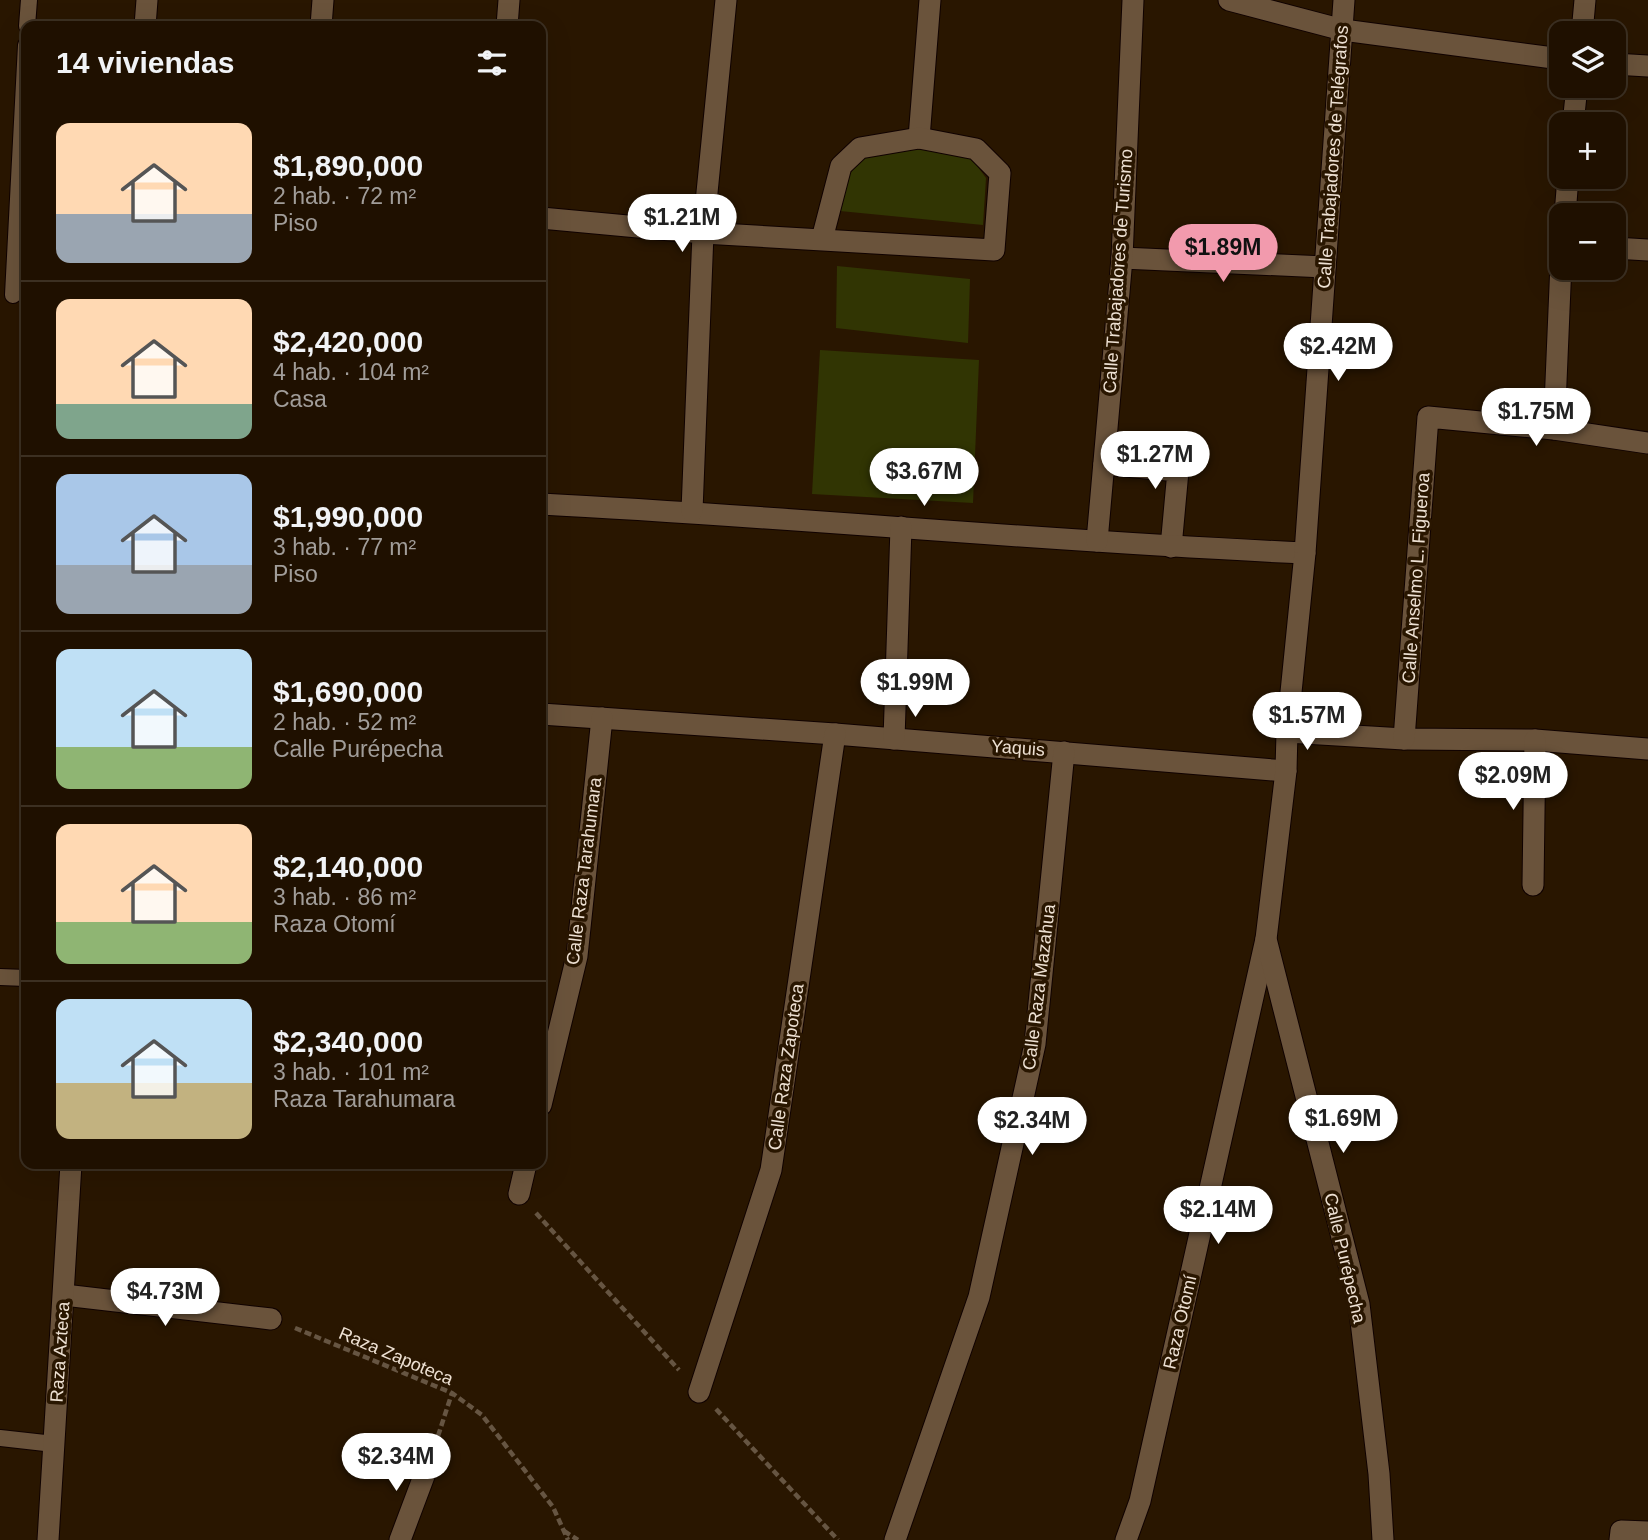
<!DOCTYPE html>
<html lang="es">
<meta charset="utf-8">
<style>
:root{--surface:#1f1000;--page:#27190a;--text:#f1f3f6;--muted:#a19d99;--line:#3c3022;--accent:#f29aad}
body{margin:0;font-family:Arial,sans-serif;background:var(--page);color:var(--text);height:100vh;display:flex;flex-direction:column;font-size:26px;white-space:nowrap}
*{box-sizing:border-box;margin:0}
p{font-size:23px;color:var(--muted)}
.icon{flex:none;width:38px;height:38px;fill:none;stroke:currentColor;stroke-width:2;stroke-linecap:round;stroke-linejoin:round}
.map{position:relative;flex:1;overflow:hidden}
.details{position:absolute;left:21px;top:21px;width:525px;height:1148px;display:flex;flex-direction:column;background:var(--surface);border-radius:14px;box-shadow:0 7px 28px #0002,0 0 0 2px var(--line)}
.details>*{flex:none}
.tools{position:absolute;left:1549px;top:21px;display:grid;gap:14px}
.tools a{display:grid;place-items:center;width:77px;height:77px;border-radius:14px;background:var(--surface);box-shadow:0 7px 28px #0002,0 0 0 2px var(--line);font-size:35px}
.price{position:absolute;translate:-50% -60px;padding:0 16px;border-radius:24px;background:#fff;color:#222;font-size:23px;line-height:46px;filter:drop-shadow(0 2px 4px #0008)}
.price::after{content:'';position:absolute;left:50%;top:42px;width:21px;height:16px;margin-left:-10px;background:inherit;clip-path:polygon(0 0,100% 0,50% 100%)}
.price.active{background:var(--accent);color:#111}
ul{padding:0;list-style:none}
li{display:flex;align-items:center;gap:21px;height:175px;padding:0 35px}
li+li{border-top:2px solid var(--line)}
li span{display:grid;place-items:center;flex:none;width:196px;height:140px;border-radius:14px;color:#555}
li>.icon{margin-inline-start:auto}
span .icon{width:84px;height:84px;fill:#fffc;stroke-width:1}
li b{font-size:30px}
h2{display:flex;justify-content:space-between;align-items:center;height:84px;padding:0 35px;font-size:30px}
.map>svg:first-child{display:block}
.green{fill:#313503}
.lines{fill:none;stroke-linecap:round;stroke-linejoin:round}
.lane-casing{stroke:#100200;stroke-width:18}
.street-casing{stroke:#100200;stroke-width:23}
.secondary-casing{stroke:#100200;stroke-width:23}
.path{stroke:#665542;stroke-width:4.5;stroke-dasharray:7 3.5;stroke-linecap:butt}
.lane{stroke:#6a533b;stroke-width:16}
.street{stroke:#6a533b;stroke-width:21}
.secondary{stroke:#6a533b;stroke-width:21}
.labels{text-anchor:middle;stroke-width:7;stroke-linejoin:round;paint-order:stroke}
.street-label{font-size:18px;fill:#ede0d2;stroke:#291600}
</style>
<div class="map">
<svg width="1648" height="1540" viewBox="0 0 1648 1540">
<rect width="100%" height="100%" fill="#291600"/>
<!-- green -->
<g class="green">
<polygon points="918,144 969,155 986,178 983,225 840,211 845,183 860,157"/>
<polygon points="837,266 970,279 968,343 836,328"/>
<polygon points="820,350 979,360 973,503 812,494"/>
</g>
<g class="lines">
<defs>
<g id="lane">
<polyline points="27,26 29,0"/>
<polyline points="13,295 26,45"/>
<polyline points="0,977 26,978"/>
<polyline points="0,1438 54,1444"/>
</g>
<g id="street">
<polyline points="1229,0 1343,30 1561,59"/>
<polyline points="145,26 147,0"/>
<polyline points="321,26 323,0"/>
<polyline points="507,26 509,0"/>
<polyline points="1582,33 1585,0"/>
<polyline points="1614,64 1648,66"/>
<polyline points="1573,124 1577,86"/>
<polyline points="919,138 930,0"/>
<polyline points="1565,215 1568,177"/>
<polyline points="541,218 703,233 994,250 1000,173 976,149 919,138 860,148 841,166 822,239"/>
<polyline points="1614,248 1648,250"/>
<polyline points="1122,258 1325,267"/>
<polyline points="1554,429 1561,263"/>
<polyline points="1104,464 1178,471 1171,547"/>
<path d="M541,504c255,13 509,38 764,49"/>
<polyline points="692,511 703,233 726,0"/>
<polyline points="1097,541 1122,258 1133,0"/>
<polyline points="541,714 835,734 1286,771"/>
<polyline points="1287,732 1404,739 1535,740 1648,749"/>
<polyline points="894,739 901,527"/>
<polyline points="1404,739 1428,417 1554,429 1648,443"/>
<polyline points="1533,885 1535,740"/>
<polyline points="541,1105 577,956 602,718"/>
<polyline points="519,1194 526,1164"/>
<polyline points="64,1295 271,1319"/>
<polyline points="699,1392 771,1170 835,734"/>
<polyline points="48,1540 71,1164"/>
<polyline points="400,1540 430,1460"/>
<polyline points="895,1540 979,1297 1035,1044 1064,752"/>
<polyline points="1126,1540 1140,1501 1266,939"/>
<polyline points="1620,1540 1621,1531 1648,1532"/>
</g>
<polyline id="secondary" points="1344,0 1305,553 1287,732 1286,771 1266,939 1359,1304 1379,1474 1383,1540"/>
</defs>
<!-- lane casing -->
<use href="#lane" class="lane-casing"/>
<!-- street casing -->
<use href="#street" class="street-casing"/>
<!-- secondary casing -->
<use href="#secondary" class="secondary-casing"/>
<!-- path -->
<g class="path">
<polyline points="536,1213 679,1370"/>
<polyline points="295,1328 452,1393 482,1415 553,1507 568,1540"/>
<polyline points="716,1409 838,1540"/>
<polyline points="438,1436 452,1393"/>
<polyline points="564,1531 578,1540"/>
</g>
<!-- lane -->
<use href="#lane" class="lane"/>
<!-- street -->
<use href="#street" class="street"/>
<!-- secondary -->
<use href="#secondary" class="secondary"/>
</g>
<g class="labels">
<!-- street labels -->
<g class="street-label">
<text transform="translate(1333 157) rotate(-86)" y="6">Calle Trabajadores de Telégrafos</text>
<text transform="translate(1118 271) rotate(-86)" y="6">Calle Trabajadores de Turismo</text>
<text transform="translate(1416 578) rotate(-86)" y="6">Calle Anselmo L. Figueroa</text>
<text transform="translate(1018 748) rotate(4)" y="6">Yaquis</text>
<text transform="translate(584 871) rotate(-83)" y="6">Calle Raza Tarahumara</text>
<text transform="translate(1039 987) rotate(-83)" y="6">Calle Raza Mazahua</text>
<text transform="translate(786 1067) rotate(-82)" y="6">Calle Raza Zapoteca</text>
<text transform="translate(1345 1258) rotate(77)" y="6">Calle Purépecha</text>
<text transform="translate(1180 1322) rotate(-77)" y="6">Raza Otomí</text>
<text transform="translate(60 1352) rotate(-86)" y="6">Raza Azteca</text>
<text transform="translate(396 1356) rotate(23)" y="6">Raza Zapoteca</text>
</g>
</g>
</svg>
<div class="tools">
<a><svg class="icon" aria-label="layers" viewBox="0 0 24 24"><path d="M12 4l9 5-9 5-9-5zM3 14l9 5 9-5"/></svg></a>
<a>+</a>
<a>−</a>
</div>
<b class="price" style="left:682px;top:254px">$1.21M</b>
<b class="price active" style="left:1223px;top:284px">$1.89M</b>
<b class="price" style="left:1338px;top:383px">$2.42M</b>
<b class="price" style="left:1536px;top:448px">$1.75M</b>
<b class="price" style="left:1155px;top:491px">$1.27M</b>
<b class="price" style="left:924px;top:508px">$3.67M</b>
<b class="price" style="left:915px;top:719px">$1.99M</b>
<b class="price" style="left:1307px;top:752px">$1.57M</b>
<b class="price" style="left:1513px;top:812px">$2.09M</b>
<b class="price" style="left:1343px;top:1155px">$1.69M</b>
<b class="price" style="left:1032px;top:1157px">$2.34M</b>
<b class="price" style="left:1218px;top:1246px">$2.14M</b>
<b class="price" style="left:165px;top:1328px">$4.73M</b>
<b class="price" style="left:396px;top:1493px">$2.34M</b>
<section class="details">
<h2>14 viviendas<svg class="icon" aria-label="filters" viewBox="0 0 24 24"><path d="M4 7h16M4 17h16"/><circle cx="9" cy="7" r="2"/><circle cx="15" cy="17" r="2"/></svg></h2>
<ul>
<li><span style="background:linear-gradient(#ffd9b3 65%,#9aa5b1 0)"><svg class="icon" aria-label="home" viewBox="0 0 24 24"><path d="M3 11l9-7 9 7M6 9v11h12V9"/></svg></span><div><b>$1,890,000</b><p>2 hab. · 72 m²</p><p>Piso</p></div></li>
<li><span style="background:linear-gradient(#ffd9b3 75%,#7fa58c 0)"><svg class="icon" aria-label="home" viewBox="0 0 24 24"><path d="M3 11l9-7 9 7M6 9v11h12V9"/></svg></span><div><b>$2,420,000</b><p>4 hab. · 104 m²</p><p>Casa</p></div></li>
<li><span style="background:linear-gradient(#a9c7e8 65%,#9aa5b1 0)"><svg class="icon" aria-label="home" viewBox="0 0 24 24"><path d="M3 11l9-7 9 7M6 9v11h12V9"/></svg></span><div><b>$1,990,000</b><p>3 hab. · 77 m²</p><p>Piso</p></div></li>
<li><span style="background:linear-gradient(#bfe0f5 70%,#8fb573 0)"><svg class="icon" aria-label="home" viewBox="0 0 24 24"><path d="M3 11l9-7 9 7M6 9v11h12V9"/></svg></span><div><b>$1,690,000</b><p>2 hab. · 52 m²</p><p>Calle Purépecha</p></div></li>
<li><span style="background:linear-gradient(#ffd9b3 70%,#8fb573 0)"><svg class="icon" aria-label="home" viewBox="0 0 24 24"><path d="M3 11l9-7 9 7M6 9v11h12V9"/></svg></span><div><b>$2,140,000</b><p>3 hab. · 86 m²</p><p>Raza Otomí</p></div></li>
<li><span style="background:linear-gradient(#bfe0f5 60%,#c2b280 0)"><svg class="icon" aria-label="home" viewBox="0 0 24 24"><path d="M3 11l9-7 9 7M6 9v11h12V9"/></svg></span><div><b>$2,340,000</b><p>3 hab. · 101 m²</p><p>Raza Tarahumara</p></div></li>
</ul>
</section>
</div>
